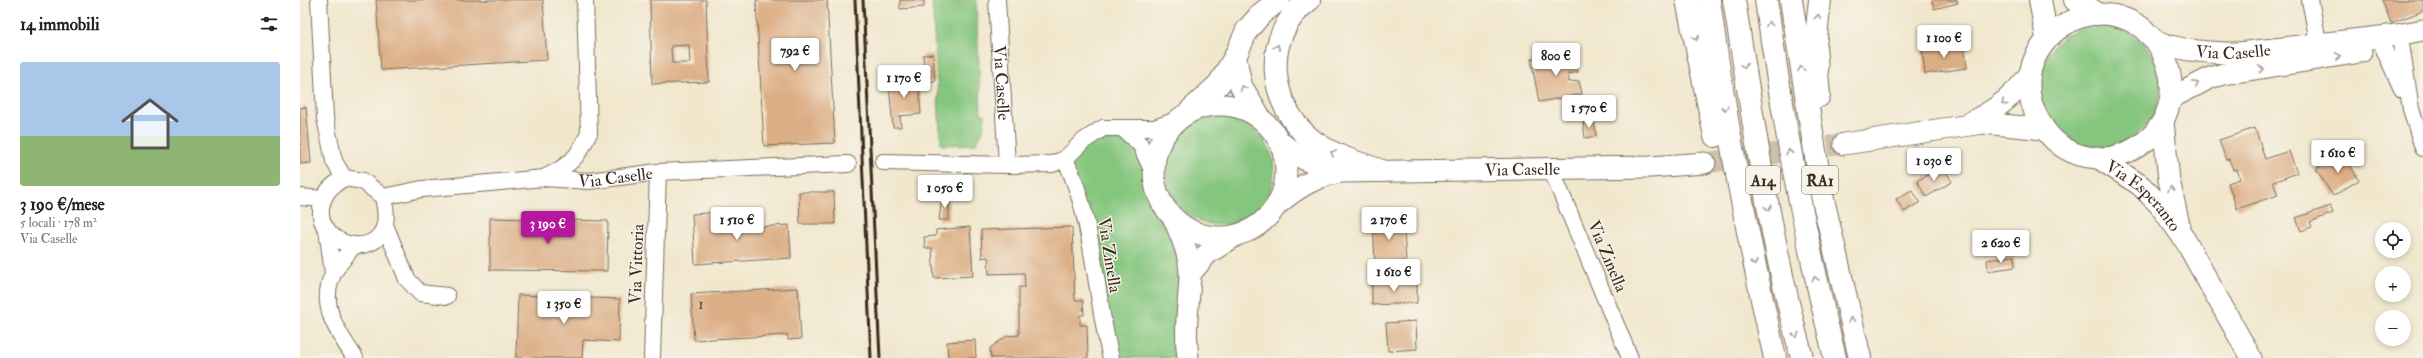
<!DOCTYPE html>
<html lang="it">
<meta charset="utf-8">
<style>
:root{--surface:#fff;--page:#f6f6f6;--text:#202124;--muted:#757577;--accent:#b5179e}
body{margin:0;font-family:"IM FELL Double Pica",serif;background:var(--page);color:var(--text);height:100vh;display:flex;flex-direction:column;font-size:15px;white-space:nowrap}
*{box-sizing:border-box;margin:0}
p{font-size:13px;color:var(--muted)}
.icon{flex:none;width:22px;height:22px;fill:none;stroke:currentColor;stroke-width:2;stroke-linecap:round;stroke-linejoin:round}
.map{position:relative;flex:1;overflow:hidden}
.panel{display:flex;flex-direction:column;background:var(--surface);width:300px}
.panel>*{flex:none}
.buttons{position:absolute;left:2075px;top:222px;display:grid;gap:8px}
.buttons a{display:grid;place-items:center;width:36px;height:36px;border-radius:50%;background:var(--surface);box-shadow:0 2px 6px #0003;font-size:20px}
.price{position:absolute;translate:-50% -34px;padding:0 9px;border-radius:4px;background:#fff;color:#222;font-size:13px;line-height:26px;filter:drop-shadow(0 1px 2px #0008)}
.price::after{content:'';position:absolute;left:50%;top:24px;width:12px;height:9px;margin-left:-6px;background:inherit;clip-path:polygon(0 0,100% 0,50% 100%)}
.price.current{background:var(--accent);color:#fff}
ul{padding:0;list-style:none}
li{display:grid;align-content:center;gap:8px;height:212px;padding:0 20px}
li span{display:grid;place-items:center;height:124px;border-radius:4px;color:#555}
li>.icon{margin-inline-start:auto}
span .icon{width:72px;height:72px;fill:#fffc;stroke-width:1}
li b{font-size:17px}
h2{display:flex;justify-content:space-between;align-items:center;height:48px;padding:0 20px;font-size:17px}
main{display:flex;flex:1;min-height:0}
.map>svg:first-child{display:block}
.green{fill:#85c67e;stroke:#60784e}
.building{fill:#dcae85;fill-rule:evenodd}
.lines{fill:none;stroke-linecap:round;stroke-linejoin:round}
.major-tunnel{stroke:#cdc1aa;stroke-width:21;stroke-dasharray:21 10;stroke-linecap:butt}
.minor-casing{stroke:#7b6c5b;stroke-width:18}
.major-casing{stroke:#7b6c5b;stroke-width:23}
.highway-casing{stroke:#7b6c5b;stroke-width:24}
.minor{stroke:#fff;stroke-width:16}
.major{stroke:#fff;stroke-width:21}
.highway{stroke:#fff;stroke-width:22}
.rail{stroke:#3b2a1e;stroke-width:3}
.oneway{stroke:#a79f9a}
.labels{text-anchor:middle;stroke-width:3;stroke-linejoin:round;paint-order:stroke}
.number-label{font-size:15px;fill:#634b38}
.shield{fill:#f7f3e8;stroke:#73665b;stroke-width:1}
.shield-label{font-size:16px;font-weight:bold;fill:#3b2a1e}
.street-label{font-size:17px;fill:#3b2a1e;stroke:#f7f3e8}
</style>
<main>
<section class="panel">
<h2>14 immobili<svg class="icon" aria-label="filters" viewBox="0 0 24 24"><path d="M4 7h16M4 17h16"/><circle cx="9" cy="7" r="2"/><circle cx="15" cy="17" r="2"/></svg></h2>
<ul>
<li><span style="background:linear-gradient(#a9c7e8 60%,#8fb573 0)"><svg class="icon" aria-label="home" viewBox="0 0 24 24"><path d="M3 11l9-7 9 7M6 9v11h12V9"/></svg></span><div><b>3 190 €/mese</b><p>5 locali · 178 m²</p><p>Via Caselle</p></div></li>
</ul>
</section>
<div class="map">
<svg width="2123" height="358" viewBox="0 0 2123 358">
<rect width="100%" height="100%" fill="#f7f3e8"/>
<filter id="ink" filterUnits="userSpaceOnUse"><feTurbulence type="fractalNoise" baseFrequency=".025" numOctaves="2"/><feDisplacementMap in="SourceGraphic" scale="8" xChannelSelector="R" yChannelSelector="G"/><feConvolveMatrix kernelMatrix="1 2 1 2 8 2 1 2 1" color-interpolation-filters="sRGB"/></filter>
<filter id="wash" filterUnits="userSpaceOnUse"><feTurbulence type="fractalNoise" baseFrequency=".012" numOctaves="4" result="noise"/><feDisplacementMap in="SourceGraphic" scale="16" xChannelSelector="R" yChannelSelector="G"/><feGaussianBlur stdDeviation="0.9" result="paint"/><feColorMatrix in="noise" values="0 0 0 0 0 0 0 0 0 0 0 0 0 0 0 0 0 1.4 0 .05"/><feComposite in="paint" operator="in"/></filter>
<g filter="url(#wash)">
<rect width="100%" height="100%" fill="#f1e7cd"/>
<!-- green -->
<g class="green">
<polygon points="632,0 676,0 681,114 685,114 683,131 675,144 641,145"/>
<circle cx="1800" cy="86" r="61"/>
<circle cx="920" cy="171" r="54"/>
<polygon points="823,129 853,172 856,190 865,209 874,219 885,246 888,358 811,358 765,159 782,142"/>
</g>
<g id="blocks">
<!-- building -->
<g class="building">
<polygon points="76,0 243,0 247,60 81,70"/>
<path d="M350,0h56l3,82 -57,2zM389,45l1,18h-18l-1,-17z"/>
<polygon points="456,0 527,0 535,143 464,146"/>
<polygon points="600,0 624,0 624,7 600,9"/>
<polygon points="1632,0 1657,0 1658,3 1634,9"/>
<polygon points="2082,0 2120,0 2123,1 2123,11 2091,23"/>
<polygon points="1664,44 1667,68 1625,74 1622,50"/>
<polygon points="1274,52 1278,72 1268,74 1269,82 1279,81 1282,94 1239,102 1231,59"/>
<polygon points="633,54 635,81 625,82 623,55"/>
<polygon points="596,75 597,86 604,85 604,76 614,75 615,85 619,85 621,114 600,116 601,127 593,127 588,76"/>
<polygon points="6,107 11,163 0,164 0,108"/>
<polygon points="1294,121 1296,136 1285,138 1283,122"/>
<polygon points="1955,128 1965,159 1989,151 1997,173 1973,182 1978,195 1937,209 1928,183 1940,179 1937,169 1933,170 1929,159 1926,160 1919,140"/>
<polygon points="2043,153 2059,180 2033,196 2016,169"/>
<polygon points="1643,166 1652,182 1626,197 1617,181"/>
<polygon points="1612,190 1620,202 1604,212 1596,199"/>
<polygon points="499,192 534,192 535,224 500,224"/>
<polygon points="642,197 649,197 649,220 639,220"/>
<polygon points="2030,206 2033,213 2010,222 2012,227 2001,231 1996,218"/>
<polygon points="424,212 425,229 489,225 491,258 395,264 392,214"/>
<polygon points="190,218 308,221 307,271 190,270"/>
<polygon points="1103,219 1106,261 1075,263 1073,221"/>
<polygon points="670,227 673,276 634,278 632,248 625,248 624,237 636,236 636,230"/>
<polygon points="772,227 775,300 783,300 784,315 780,315 780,325 787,325 788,358 691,358 690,348 707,336 719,335 719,287 725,287 724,273 689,274 688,257 682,258 681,230"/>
<polygon points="1714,256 1715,267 1688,271 1687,260"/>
<polygon points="1117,281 1117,303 1072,305 1072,282"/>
<polygon points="498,288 501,339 488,340 488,335 394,340 391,294"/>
<polygon points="218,295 320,299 319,342 283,340 282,358 216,358"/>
<polygon points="1116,321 1117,349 1088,351 1086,323"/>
<polygon points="675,340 676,358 648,358 647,342"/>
</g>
</g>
</g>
<g filter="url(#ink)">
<use href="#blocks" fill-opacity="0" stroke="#7b6c5b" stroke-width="1"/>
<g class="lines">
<!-- major-tunnel -->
<polyline class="major-tunnel" points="1405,163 1544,144"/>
<defs>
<g id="minor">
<polyline points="19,0 25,118 34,161 44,178"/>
<path id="s1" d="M697,0l10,165"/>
<polyline points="2010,0 2017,36 2011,54"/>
<polyline points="2101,44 2111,109 2123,148"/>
<polyline points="2083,47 2102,89"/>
<polyline points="823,129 840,144 853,172"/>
<path d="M765,159c30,62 29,133 46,199"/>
<polyline points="583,162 707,165 752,164 765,159 782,142 803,128 854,128 874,121"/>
<polyline points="1251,169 1330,358"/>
<path d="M246,177c24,-12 32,-19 43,-44l-4,-133"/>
<path d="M44,178l19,3 20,16c2,9 4,18 2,27 -9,38 -68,20 -64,-15 2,-16 10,-23 23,-31z"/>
<polyline points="0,197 23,199"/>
<path id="s2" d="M83,197l39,-8 122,-11 45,3 69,-9 190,-8"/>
<polyline points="85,225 107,279 120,293 147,296"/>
<polyline points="27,229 33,273"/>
<path d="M53,246c-6,9 -15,18 -20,28 -15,32 5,58 22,84"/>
<polyline points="352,358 358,172"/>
</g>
<g id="major">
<path id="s3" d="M1855,40c61,92 -67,164 -115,82 -9,-15 -13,-32 -10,-49 8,-39 51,-69 90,-56 7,2 15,6 21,10 5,4 9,10 14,13 20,11 60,13 83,13l159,-18 26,-5"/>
<polyline points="1871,98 1910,78 1923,74 2061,52"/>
<circle cx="920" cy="171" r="66"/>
<path d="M1671,122c25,-12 43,-26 59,-48"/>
<polyline points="1863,122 1869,180 1879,225"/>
<path d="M980,142c21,17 34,24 60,30"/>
<polyline points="1544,144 1683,123 1744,129"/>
<path id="s4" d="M1797,157l43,28 19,19 26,36 66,118"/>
<path id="s5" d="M978,204c20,-17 37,-27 62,-32l310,-5 55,-4"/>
<path d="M874,219c7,17 16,36 16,56 -1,30 -6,52 -2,83"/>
<polyline points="890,274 907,254 935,236"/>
</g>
<g id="highway">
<path d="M1009,0c-49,36 -41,106 4,141 20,15 46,22 69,30"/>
<polyline points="1387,0 1415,136"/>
<path d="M1409,0c16,121 39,239 66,358"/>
<path d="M1434,0c19,120 36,240 68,358"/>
<path d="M1466,0c17,122 39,238 69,358"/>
<polyline points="1491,0 1522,195 1560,358"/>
<polyline points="1740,0 1747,38"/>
<polyline points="1775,0 1798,14"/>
<polyline points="935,57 941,86 959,116"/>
<polyline points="1519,96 1515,46 1520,0"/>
<polyline points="891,110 919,84 935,57 947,30 962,13 979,0"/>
</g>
</defs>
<!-- minor casing -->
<use href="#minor" class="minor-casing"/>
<!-- major casing -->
<use href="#major" class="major-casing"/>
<!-- highway casing -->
<use href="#highway" class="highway-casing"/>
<!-- minor -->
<use href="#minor" class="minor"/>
<!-- major -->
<use href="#major" class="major"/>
<!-- highway -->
<use href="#highway" class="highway"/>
<!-- rail -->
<g class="rail">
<polyline points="555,0 571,358"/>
<polyline points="563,0 580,358"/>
</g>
</g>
<!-- one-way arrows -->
<defs><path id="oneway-chevron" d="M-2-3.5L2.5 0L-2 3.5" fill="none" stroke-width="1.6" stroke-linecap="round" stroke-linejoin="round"/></defs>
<g class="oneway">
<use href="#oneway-chevron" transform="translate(1518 17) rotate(-84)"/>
<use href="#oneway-chevron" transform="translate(1469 24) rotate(-98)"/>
<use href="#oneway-chevron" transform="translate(1396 38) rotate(79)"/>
<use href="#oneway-chevron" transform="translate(977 47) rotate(-72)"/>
<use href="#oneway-chevron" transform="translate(2038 56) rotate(-10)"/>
<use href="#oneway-chevron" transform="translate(1444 66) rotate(81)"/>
<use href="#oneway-chevron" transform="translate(1501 69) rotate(-99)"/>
<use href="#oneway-chevron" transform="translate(1961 69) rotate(-8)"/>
<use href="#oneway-chevron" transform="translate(1896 84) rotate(-28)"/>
<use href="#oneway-chevron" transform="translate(943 88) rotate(-114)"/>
<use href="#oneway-chevron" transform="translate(1704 103) rotate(142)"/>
<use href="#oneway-chevron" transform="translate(1425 108) rotate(80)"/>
<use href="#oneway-chevron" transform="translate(1489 152) rotate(-100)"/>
<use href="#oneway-chevron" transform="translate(1033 153) rotate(-155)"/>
<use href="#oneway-chevron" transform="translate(1871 189) rotate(-100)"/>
<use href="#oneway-chevron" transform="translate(1468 208) rotate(79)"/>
<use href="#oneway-chevron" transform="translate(1454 263) rotate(77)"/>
<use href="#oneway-chevron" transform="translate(1515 279) rotate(-104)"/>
<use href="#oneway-chevron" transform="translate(1551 320) rotate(-104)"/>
<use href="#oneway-chevron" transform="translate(1496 335) rotate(76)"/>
</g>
</g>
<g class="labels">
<!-- number labels -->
<g class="number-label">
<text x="401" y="309">1</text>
</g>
<!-- shield labels -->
<g class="shield">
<rect x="1446" y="166" width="34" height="28" rx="3"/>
<rect x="1502" y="166" width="36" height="28" rx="3"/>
</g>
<g class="shield-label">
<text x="1463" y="186">A14</text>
<text x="1520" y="186">RA1</text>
</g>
<!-- street labels -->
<g class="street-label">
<text dy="6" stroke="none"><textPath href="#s3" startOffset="527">Via Caselle</textPath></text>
<text dy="6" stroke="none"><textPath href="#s1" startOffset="83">Via Caselle</textPath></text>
<text dy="6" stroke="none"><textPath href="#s5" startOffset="253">Via Caselle</textPath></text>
<text dy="6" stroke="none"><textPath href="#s2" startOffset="234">Via Caselle</textPath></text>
<text dy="6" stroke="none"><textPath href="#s4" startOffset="61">Via Esperanto</textPath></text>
<text transform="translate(810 255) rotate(81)" y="6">Via Zinella</text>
<text transform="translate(1308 256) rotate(67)" y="6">Via Zinella</text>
<text transform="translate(336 264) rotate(-88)" y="6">Via Vittoria</text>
</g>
</g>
</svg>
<div class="buttons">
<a><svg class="icon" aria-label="locate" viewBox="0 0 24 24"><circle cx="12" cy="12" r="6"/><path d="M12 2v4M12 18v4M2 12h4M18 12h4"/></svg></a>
<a>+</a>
<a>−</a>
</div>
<b class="price" style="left:1644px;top:59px">1 100 €</b>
<b class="price" style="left:495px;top:72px">792 €</b>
<b class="price" style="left:1256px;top:77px">800 €</b>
<b class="price" style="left:604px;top:99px">1 170 €</b>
<b class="price" style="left:1289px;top:129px">1 570 €</b>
<b class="price" style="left:2038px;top:174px">1 610 €</b>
<b class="price" style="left:1634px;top:182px">1 030 €</b>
<b class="price" style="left:645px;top:209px">1 050 €</b>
<b class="price" style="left:437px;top:241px">1 510 €</b>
<b class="price" style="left:1089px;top:241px">2 170 €</b>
<b class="price current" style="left:248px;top:245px">3 190 €</b>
<b class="price" style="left:1701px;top:264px">2 620 €</b>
<b class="price" style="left:1094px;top:293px">1 610 €</b>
<b class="price" style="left:264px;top:325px">1 350 €</b>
</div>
</main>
